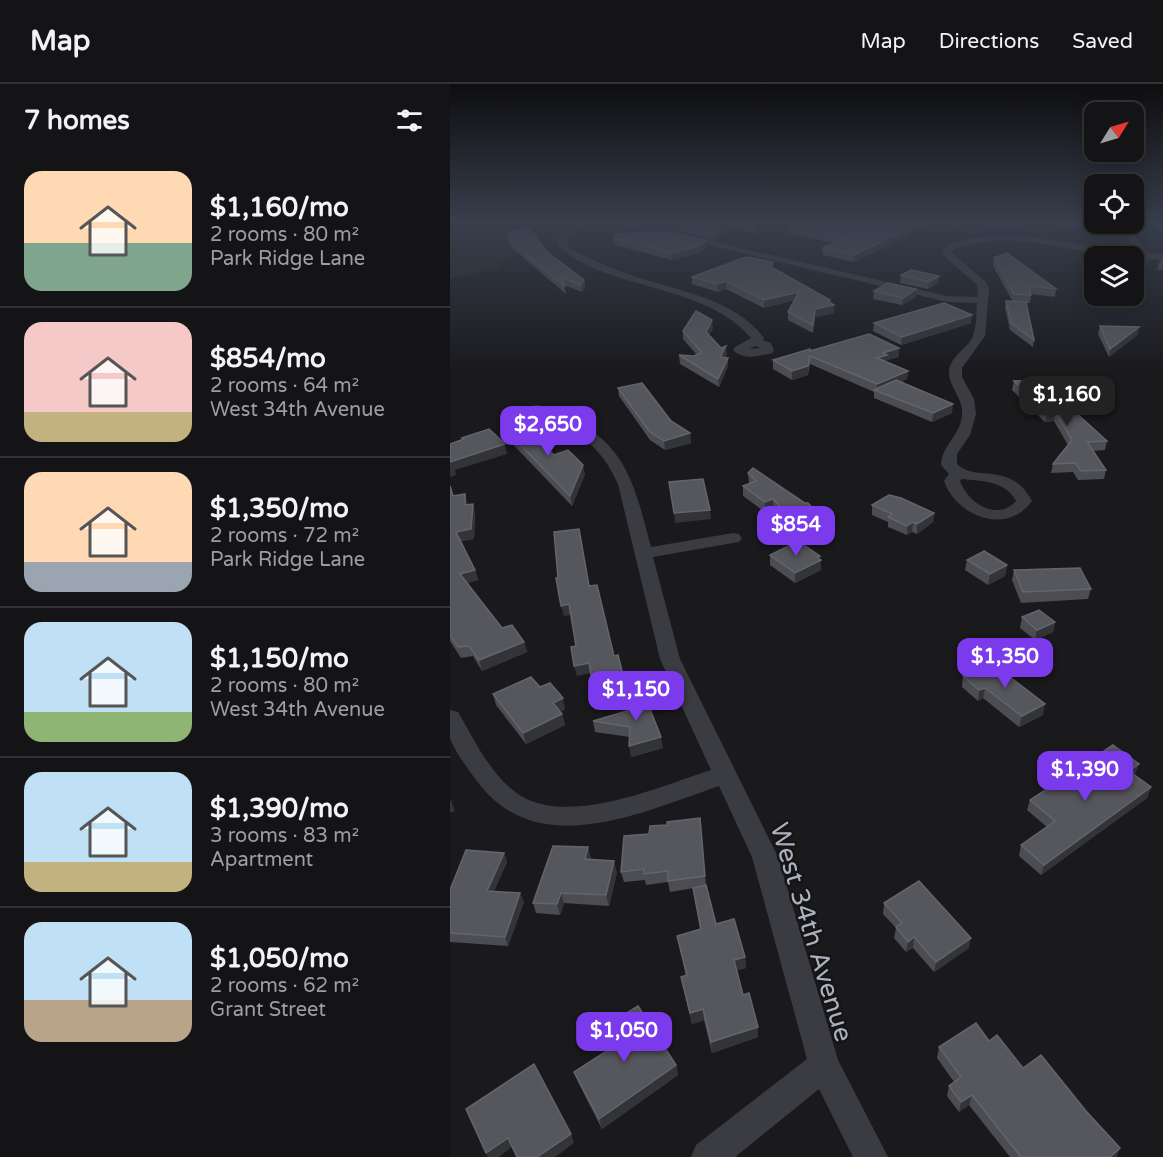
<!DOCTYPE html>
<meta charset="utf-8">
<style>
:root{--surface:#141416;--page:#212123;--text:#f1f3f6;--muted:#9d9ea1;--line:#333335;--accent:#7c3aed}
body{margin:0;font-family:"Varela Round",sans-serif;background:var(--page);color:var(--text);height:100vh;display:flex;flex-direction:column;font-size:22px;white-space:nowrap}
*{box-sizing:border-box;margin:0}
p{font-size:20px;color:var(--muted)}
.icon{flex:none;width:33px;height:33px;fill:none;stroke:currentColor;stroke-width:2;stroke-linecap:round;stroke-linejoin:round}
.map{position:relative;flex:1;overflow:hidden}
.drawer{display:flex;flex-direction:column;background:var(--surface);width:450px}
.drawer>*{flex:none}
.needle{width:39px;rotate:53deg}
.controls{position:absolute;left:634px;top:18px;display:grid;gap:12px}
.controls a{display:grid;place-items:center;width:60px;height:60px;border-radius:12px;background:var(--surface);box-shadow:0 3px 15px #0003,0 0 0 2px var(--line);font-size:30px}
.price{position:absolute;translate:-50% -51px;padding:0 14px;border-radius:12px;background:var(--accent);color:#fff;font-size:20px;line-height:39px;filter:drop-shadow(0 2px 3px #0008)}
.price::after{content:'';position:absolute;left:50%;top:36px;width:18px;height:14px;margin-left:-9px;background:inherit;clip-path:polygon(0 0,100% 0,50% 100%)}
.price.active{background:#222;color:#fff}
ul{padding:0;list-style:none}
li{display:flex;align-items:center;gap:18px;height:150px;padding:0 24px}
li+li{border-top:2px solid var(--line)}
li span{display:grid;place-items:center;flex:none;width:168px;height:120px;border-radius:18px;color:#555}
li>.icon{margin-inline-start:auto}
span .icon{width:72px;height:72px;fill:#fffc;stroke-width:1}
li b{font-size:26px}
h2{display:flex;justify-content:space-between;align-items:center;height:72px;padding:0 24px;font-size:26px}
header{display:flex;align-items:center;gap:36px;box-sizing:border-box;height:84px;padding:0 30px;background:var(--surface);border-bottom:2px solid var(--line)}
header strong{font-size:28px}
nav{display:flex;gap:33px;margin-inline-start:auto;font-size:21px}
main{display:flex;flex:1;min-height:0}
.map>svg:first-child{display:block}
.green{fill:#202821}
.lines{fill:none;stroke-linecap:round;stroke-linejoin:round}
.minor{fill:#3b3c42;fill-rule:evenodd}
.wall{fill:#4b4d52}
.shaded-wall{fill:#333438}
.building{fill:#56575d;stroke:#64656c;stroke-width:1.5}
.labels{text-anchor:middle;stroke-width:5;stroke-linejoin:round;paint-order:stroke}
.near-street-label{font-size:26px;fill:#adb1bc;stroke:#151518}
</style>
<header>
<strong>Map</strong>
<nav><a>Map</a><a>Directions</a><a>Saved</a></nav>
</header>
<main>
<section class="drawer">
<h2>7 homes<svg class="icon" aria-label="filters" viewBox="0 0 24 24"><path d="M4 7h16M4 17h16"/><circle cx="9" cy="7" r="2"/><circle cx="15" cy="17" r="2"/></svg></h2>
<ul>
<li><span style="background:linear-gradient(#ffd9b3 60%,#7fa58c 0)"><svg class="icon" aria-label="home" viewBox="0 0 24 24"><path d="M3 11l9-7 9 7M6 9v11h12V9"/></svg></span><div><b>$1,160/mo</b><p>2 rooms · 80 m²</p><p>Park Ridge Lane</p></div></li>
<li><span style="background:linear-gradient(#f6c9c9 75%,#c2b280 0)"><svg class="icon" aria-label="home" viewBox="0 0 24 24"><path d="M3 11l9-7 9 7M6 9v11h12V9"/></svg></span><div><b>$854/mo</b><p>2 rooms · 64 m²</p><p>West 34th Avenue</p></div></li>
<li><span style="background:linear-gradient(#ffd9b3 75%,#9aa5b1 0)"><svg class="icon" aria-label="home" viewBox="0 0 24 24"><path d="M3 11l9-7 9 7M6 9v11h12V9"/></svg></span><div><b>$1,350/mo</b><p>2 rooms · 72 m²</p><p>Park Ridge Lane</p></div></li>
<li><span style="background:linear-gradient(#bfe0f5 75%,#8fb573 0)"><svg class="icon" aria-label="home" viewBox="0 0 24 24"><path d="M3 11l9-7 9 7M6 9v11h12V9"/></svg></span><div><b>$1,150/mo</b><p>2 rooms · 80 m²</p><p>West 34th Avenue</p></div></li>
<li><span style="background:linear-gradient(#bfe0f5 75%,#c2b280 0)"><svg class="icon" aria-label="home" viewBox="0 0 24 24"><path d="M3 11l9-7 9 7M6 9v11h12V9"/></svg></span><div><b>$1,390/mo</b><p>3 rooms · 83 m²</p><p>Apartment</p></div></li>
<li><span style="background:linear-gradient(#bfe0f5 65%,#b9a48a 0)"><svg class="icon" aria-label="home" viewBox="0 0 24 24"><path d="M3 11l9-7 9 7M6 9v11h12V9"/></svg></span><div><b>$1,050/mo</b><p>2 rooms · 62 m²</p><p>Grant Street</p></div></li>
</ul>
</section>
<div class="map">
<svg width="713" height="1073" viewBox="0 0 713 1073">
<rect width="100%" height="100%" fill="#1a1a1d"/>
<!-- green -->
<polygon class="green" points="0,137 86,137 79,151 47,184 0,195"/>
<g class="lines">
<!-- minor -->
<g class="minor">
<path d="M136,137l-16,11 -3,11 4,6c21,11 42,20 65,28 44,14 99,22 128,61l-1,2 8,3 3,7 -2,3c-14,3 -27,8 -39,-3l2,-3 16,-9c-38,-45 -109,-48 -160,-71 -14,-7 -25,-12 -34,-24l5,-14 10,-8zM306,262l5,2 -12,1z"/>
<path d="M158,137h17l322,75 31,1 -1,-12 -35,-31 5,-9c62,-23 127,3 191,8l-21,-29h9l22,29 15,1v6l-14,-1 -7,18 -5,3 -3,-1v-8l5,-12c-57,-4 -127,-32 -185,-10l-2,4 34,29 3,7 -4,47 -23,32v9l12,22 2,15 -6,21 -13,19v10c19,19 53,-4 75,37 -25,35 -75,16 -88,-20l5,-7 -8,-9c1,-21 20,-29 21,-51 2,-17 -18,-31 -12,-48 4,-11 15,-17 21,-26 6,-10 5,-26 6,-37l-30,-1zM512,395c20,2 44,2 54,22 -19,21 -48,2 -56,-20z"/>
<polygon points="439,137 461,137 496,145 491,148"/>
<path d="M87,321c10,2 20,8 30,12 61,27 68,71 84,130l82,-14 6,1 3,4 -3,4 -6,1 -80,14 27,102 98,198 60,203 50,97h-35l-34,-68 -84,68h-44l5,-12 111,-86 -55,-202 -33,-71c-77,26 -182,77 -242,-5 -9,-12 -22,-29 -27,-43 0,-8 0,-20 0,-28l8,2c17,29 34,66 63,84 50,30 140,-10 190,-26l-51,-111 -42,-175c-20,-44 -44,-54 -86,-72l-2,-3 2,-3z"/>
</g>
</g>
<!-- wall -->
<g class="wall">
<polygon points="202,137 230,137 232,140 267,138 267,137 303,137 305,143 305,150 281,140 264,156 207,142"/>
<polygon points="501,137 572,137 572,142 568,144 540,144 539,147 515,149"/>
<polygon points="606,137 641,137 640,144 618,146 618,143 605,142"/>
<polygon points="684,137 694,137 693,143 681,140 684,140"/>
<polygon points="701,137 713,137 713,150"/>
<polygon points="337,142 464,145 454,154 404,178 373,171 373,164 384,159 337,149"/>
<polygon points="57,148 97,168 134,196 135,203 132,208 114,201 116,210 62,164 58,154"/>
<polygon points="164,155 256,156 256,163 250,169 222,176 165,161"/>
<polygon points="544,174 606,205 605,213 581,210 580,219 576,219 584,256 583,263 560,246 555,224 556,217 563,218 543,182"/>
<polygon points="713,174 713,186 707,186 709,179"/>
<polygon points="323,178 323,184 380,216 380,219 384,221 384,229 365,233 363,249 338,236 338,228 344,216 314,224 276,205 268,208 242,200 242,193"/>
<polygon points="451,191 489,192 488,199 478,205 450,199"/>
<polygon points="424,207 466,213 452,221 423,215"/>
<polygon points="424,239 521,239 451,261 423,247"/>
<polygon points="650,242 689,243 687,251 659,273 648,250"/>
<polygon points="263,244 259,251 277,270 275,274 278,274 278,282 269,303 230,280 229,271 243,272 247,271 233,255 233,247"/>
<polygon points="449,264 449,273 437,276 437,278 458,287 457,295 451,298 502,329 482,338 424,314 424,308 360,280 358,291 342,296 323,285 323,276 360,267"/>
<polygon points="564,297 657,357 655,366 643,367 656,386 654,395 628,396 623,388 601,389 603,380 618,361 604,337 595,338 562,306"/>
<polygon points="168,304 240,349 241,359 215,366 200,356 169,312"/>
<polygon points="52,342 104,371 135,390 122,422 54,351"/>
<polygon points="298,389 374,436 374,446 349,453 323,425 315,428 293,412 293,402 299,400 299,399"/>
<polygon points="0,402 3,412 18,421 23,420 25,430 24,455 11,457 25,486 28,496 17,499 52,544 74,558 77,568 32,587 23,572 11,574 0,557"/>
<polygon points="422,421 484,429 483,438 467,450 462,448 457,451 438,443 438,438 422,431"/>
<polygon points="320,471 370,475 371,486 345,499 320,481"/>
<polygon points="517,476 557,481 555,492 538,501 515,486"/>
<polygon points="564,486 641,505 638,515 571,519 562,496"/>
<polygon points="572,533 605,538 603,548 585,556 570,544"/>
<polygon points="547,588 593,631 569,643 533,614 528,617 512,603 513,592"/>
<polygon points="43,610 115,625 110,628 112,630 115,641 76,660 46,621"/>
<polygon points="175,621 213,664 181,673 180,653 145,648 143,637 176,628"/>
<polygon points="685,691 701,703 697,714 591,791 569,772 571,761 597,743 577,726 580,716"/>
<polygon points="251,745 256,802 266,840 295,873 296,884 287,886 293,911 308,953 262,969 254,936 242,940 231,893 236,892 227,852 250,845 245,815 243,804 244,804 220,808 218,798 196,801 195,796 174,798 171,788"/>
<polygon points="138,763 140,776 167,788 159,822 114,819 110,831 86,829 83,819"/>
<polygon points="54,769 57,778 44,807 74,818 58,862 0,858 0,806"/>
<polygon points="434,819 519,864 484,888 463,864 456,868 444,854 446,844 433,830"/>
<polygon points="152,944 226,981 228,991 152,1045 128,998 124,988 161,965 155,955"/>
<polygon points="539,957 573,984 636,1027 670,1064 666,1073 560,1073 519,1021 509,1028 497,1012 499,1002 504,998 487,974 489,963"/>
</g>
<!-- shaded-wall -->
<g class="shaded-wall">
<polygon points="276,137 281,137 281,140 264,156 264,149"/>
<polygon points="569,137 572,137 572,142 568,144"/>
<polygon points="464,138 464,145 454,154 404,178 404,171"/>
<polygon points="540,141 539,147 515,149 515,142"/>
<polygon points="256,156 256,163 250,169 222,176 222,169"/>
<polygon points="489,192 488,199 478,205 479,198"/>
<polygon points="134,196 135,203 132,208 131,201"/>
<polygon points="276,197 276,205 268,208 267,200"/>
<polygon points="466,205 466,213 452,221 453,214"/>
<polygon points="349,208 349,215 314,224 314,216"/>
<polygon points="380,216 380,222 384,221 384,229 365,233 363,249 365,225 378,217"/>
<polygon points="522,231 521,239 451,261 452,253"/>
<polygon points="262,236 263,244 256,256 256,248"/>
<polygon points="689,243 687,251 659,273 660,265"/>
<polygon points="276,262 277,270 271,282 270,273"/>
<polygon points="449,264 449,273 437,276 437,279 427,274 433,269"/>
<polygon points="360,272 358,291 342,296 342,287"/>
<polygon points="278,274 278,282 269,303 268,295"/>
<polygon points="458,287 457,295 429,307 427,306 427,300"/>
<polygon points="503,320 502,329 482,338 483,329"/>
<polygon points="605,328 604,337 595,338 597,329"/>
<polygon points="240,349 241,359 215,366 214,357"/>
<polygon points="55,360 57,370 5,386 6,391 0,393 0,378"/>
<polygon points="133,381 135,390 122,422 120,412"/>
<polygon points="15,410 18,420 17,431 15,421"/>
<polygon points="323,415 323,425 315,428 315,418"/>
<polygon points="23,420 25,430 24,455 9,458 6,448"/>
<polygon points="260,426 261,435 225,439 224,429"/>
<polygon points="484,429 483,438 467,450 467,440"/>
<polygon points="374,436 374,446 349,453 349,443"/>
<polygon points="463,438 462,448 457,451 457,442"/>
<polygon points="370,472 370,477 371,476 371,486 345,499 345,489"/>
<polygon points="557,481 555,492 538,501 540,490"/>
<polygon points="25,486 28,496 13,501 10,490"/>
<polygon points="119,520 121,531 114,532 111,522"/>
<polygon points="605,538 603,548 585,556 587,546"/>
<polygon points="74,558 77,568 32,587 29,576"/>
<polygon points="139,579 141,589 127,592 124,582"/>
<polygon points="173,591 175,601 145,607 142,597"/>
<polygon points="535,604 533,614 528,617 529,606"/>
<polygon points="113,614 115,625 106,630 103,619"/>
<polygon points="595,620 593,631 569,643 572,632"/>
<polygon points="112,630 115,641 76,660 73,649"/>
<polygon points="211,653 213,664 181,673 179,662"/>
<polygon points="689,680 685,691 679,687"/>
<polygon points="701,703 697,714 591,791 594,781"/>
<polygon points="1,716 5,727 0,729 0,717"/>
<polygon points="138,763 141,774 138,786 135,775"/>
<polygon points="54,769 57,778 40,816 37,807"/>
<polygon points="164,777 167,788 159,822 156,811"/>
<polygon points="70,809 74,818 58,862 55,853"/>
<polygon points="111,809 114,819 110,831 107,820"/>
<polygon points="464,853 463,864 456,868 458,858"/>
<polygon points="521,854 519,864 484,888 486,878"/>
<polygon points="295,873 296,884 285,887 284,876"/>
<polygon points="253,925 254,936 242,940 240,929"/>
<polygon points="308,943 308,953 262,969 261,958"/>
<polygon points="226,981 228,991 152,1045 149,1035"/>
<polygon points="522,1011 519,1021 509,1028 511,1018"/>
<polygon points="121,1050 124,1059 105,1073 87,1073"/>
<polygon points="58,1054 62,1063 49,1073 38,1073 36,1069"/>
<polygon points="670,1064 666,1073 660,1073"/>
</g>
<!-- building -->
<g class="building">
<polygon points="214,137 230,137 232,140 241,137 269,138 269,137 276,137 264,149"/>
<polygon points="290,137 303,137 305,143"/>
<polygon points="340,137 461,137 464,138 454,147 404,171 373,164 394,154 337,142"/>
<polygon points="509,137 536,137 540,141 515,142"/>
<polygon points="619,137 641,137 619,139"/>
<polygon points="708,137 713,137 713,143"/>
<polygon points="80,145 97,168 134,196 131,201 111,193 115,203 61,158 57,148"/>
<polygon points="218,148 256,156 250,162 222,169 164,155 165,150"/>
<polygon points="557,169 606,205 579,202 581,211 564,210 544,174"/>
<polygon points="296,173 323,178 321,183 380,216 378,217 384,221 365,225 363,241 338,228 349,208 314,216 276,197 267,200 242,193"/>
<polygon points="461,186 489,192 479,198 451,191"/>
<polygon points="438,199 466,205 453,214 424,207"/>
<polygon points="556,217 576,218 584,256 561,239"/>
<polygon points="494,219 522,231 452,253 424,239"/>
<polygon points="246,227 262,236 256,248 271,264 276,262 270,273 278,274 268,295 229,271 243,272 252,269 233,247"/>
<polygon points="650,242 689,243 660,265"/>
<polygon points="419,250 449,264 433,269 437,271 427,274 458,287 427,300 360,272 358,282 342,287 323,276 360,265 360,267"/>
<polygon points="446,296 503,320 483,329 424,306"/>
<polygon points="590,296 657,357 637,358 656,386 631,387 625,379 603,380 622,356 605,328 597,329 564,297"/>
<polygon points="192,299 221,337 240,349 214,357 199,347 168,304"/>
<polygon points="61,333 104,371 118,366 133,381 120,412 52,342"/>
<polygon points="39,345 55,360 0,378 0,360 14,355 12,354"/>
<polygon points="303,384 355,419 358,419 374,436 349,443 323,415 315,418 293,402 306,397 298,389"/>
<polygon points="253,395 260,426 224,429 219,398"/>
<polygon points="0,402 3,412 15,410 15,421 23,420 21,445 6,448 25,486 10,490 52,544 62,541 74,558 29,576 19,562 8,563 0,551"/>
<polygon points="439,411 451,414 484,429 467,440 463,438 457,442 438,433 442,430 422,421"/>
<polygon points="129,445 139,502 147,501 164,572 168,571 173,591 142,597 139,579 124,582 121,563 126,562 119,520 111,522 106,494 108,494 104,448"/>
<polygon points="348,457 370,472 367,473 371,476 345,489 320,471"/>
<polygon points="534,467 557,481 540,490 517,476"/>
<polygon points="630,484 641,505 573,508 564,486"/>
<polygon points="589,526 605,538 587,546 572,533"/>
<polygon points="538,581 547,588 551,586 595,620 572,632 535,604 529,606 513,592"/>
<polygon points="81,593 90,603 100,599 113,614 103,619 112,630 73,649 43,610"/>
<polygon points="196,615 211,653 179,662 180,643 143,637 177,627 175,621"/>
<polygon points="663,661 689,680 679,687 701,703 594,781 571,761 605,737 580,716"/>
<polygon points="250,734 255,792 218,797 218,787 194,790 194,785 171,788 174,752 199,750 200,742 217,741 217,738"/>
<polygon points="103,762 138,763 135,775 164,777 156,811 111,809 107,820 83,819"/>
<polygon points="16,766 54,769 37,807 70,809 55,853 0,849 0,806"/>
<polygon points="469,797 521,854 486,878 464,853 458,858 446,843 452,839 434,819"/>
<polygon points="256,801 266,840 284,835 295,873 284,876 293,911 299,909 308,943 261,958 253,925 240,929 231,893 237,891 227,852 251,845 243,804"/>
<polygon points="188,922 226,981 149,1035 124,988 163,963 152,944"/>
<polygon points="526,939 539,957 547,951 573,984 591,971 636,1027 670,1064 660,1073 571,1073 522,1011 511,1018 499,1002 511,993 489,963"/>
<polygon points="84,980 121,1050 87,1073 67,1073 58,1054 36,1069 16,1025"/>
</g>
<!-- sky -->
<linearGradient id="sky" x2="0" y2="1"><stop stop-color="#0e0e10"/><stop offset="0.48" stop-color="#383e4c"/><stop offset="1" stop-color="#383e4c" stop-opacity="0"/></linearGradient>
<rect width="713" height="288" fill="url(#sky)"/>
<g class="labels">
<!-- near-street labels -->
<g class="near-street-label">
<text transform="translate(362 848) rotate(73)" y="9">West 34th Avenue</text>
</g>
</g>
</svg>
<div class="controls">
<a><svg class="needle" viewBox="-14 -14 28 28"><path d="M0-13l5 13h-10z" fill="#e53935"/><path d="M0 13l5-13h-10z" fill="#9d9ea1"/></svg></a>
<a><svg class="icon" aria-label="locate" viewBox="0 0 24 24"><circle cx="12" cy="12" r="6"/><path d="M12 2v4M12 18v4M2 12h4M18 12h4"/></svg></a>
<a><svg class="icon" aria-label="layers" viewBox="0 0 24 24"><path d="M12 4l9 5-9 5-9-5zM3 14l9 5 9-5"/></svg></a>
</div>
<b class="price active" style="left:617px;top:343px">$1,160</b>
<b class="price" style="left:98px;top:373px">$2,650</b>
<b class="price" style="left:346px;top:473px">$854</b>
<b class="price" style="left:555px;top:605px">$1,350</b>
<b class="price" style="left:186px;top:638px">$1,150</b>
<b class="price" style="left:635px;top:718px">$1,390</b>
<b class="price" style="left:174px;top:979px">$1,050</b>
</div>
</main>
